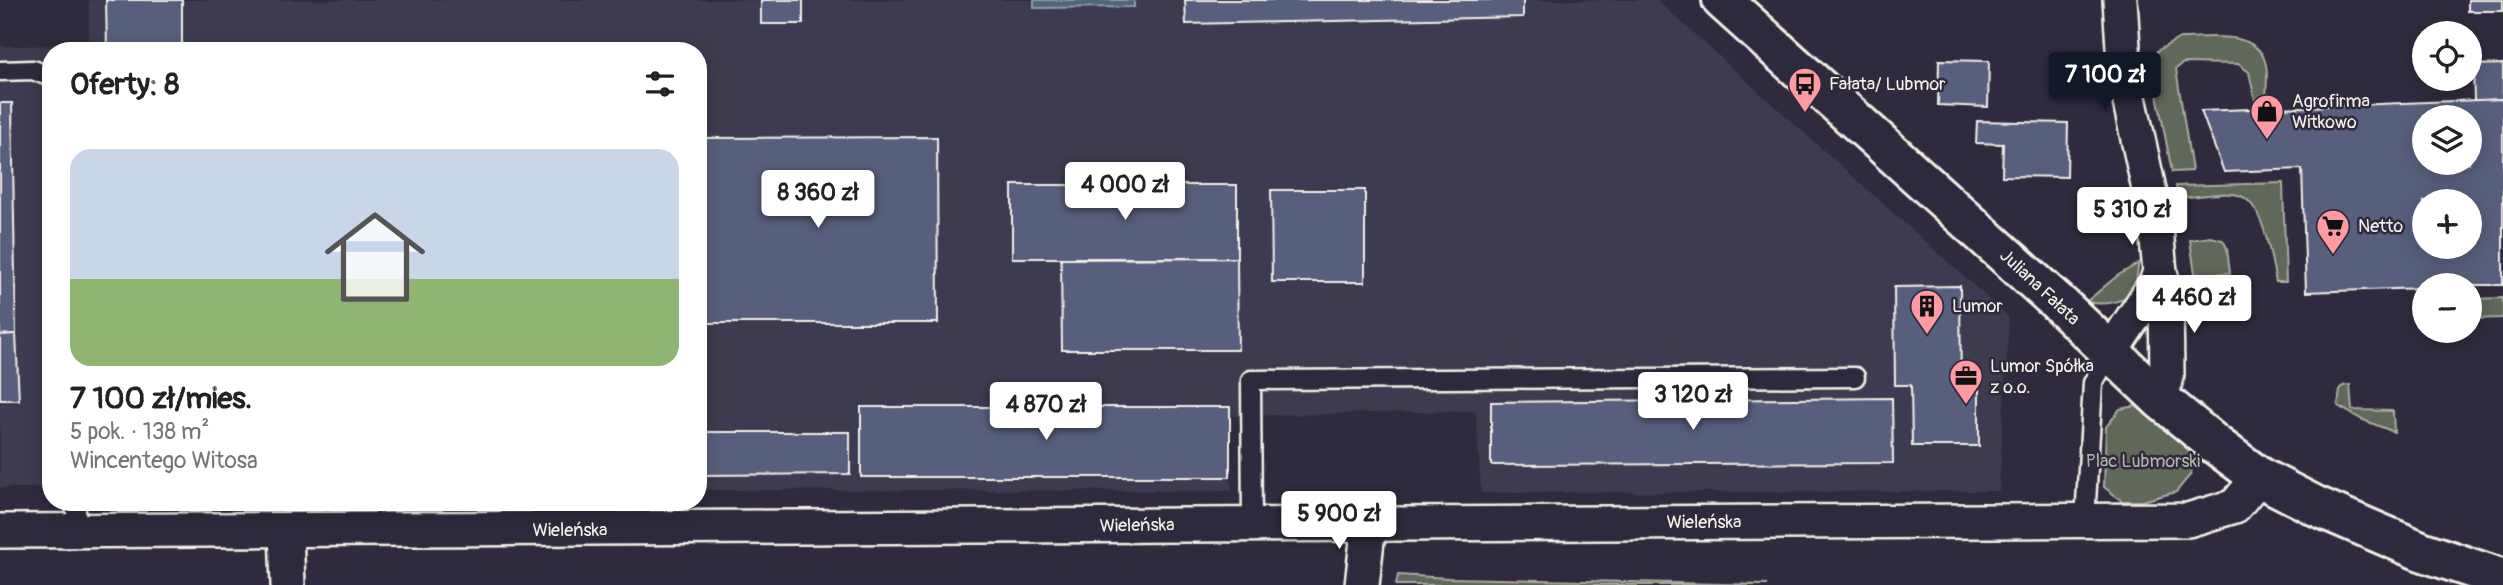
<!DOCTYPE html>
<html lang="pl">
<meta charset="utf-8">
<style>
:root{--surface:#fff;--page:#f2f2f2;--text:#222;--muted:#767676;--accent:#111827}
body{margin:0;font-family:Pangolin,sans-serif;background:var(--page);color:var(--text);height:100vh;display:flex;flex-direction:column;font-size:26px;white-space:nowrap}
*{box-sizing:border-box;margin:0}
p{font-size:23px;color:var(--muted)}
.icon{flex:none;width:38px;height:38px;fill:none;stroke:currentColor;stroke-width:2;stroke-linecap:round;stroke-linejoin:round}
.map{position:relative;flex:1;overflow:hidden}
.sheet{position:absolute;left:42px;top:42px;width:665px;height:469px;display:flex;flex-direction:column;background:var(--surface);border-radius:28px;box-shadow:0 4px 18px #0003}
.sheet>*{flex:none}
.tools{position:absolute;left:2412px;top:21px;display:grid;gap:14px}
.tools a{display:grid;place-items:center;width:70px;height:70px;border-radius:50%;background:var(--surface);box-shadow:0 4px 18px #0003;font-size:35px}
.price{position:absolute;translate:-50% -60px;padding:0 16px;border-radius:7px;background:#fff;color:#222;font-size:23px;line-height:46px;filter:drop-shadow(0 2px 4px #0008)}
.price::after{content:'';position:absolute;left:50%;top:42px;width:21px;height:16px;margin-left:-10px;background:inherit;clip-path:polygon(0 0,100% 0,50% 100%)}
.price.selected{background:var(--accent);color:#fff}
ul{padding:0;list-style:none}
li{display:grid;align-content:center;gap:14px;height:371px;padding:0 28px}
li span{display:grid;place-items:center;height:217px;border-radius:21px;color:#555}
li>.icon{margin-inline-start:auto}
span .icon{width:126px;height:126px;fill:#fffc;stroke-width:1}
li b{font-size:30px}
h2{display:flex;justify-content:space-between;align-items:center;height:84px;padding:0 28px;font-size:30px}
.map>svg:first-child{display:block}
.built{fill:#3c3a50}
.green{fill:#60675a;stroke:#aaaca1;stroke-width:2}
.water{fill:#4e6678;stroke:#909ea5;stroke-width:2}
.building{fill:#595f7b;stroke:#f4f1e8;stroke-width:2;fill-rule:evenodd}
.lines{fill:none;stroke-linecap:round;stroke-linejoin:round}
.lane-casing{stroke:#f4f1e8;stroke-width:23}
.street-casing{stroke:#f4f1e8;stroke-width:38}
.secondary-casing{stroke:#f4f1e8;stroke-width:44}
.lane{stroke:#2f2a3d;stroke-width:18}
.street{stroke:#2f2a3d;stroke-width:33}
.secondary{stroke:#2f2a3d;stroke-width:38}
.labels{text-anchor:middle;stroke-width:5;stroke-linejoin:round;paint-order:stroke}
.poi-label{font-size:18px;fill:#f4f1e8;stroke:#2f2a3d;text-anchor:start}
.street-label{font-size:18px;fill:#f4f1e8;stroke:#2f2a3d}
.park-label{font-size:18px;fill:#b1b3a8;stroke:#2f2a3d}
</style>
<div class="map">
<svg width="2503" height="585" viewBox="0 0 2503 585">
<rect width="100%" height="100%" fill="#2f2a3d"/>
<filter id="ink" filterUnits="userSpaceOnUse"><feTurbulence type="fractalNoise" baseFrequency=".0143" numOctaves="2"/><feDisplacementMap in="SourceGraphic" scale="14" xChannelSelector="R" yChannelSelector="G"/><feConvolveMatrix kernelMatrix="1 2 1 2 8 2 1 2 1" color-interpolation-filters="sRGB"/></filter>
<g filter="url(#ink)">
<!-- built -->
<polygon class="built" points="89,0 1657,0 2009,317 1999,491 1481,493 1476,411 1230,416 1230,477 1232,491 698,490 698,51 51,51 51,488 0,488 0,46 89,45"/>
<!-- green -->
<g class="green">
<path d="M2180,38c26,0 75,-9 85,23 4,11 1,27 1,39h-11l-6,-28 -11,-8 -55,-1 -7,6 16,102 -20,1 -21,-109 6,-12z"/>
<path d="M2283,183l3,99h-10c-5,-22 -12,-81 -38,-87 -14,-4 -39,2 -55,2l-6,-2 -1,-9z"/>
<polygon points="2211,237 2223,240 2227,248 2230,273 2195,274 2190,240"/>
<path d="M2139,263c-2,8 -2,17 -5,24 -8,18 -32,18 -48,15l31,-26z"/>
<polygon points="2503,298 2503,318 2469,319 2469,299"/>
<polygon points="2350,385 2352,410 2393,411 2394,432 2361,419 2338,406 2340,390 2343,386"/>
<polygon points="2136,406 2188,449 2191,474 2176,492 2142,501 2122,501 2104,487 2106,427 2120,409"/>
<polygon points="1398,575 1449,578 1768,585 1396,585"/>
</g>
<!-- water -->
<polygon class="water" points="1034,0 1134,0 1134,7 1034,8"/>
<!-- building -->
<g class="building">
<polygon points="106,0 182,0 182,51 107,51"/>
<rect x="761" y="0" width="42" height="24"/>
<polygon points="1185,0 1523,0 1523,17 1186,24"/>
<rect x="2468" y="0" width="35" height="11"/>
<polygon points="1939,60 1989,61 1988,107 1938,105"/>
<polygon points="2503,64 2503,99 2474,101 2473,65"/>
<path d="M2503,99v186h-79v3l-118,4 -4,-123 -78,3 -23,-61zM2424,117h45v46h-45zM2424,201h45v46h-45z"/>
<polygon points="0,103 12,103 16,334 0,335"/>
<polygon points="1977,121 2068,123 2067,177 2002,176 2003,144 1976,143"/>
<polygon points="937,137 938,323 698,323 698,138"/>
<rect x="1012" y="185" width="225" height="73"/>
<polygon points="1271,190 1365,190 1365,282 1272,282"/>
<polygon points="1237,258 1238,350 1062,350 1061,259"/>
<polygon points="1960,286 1961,390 1979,390 1979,446 1912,446 1911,385 1895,385 1894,287"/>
<polygon points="16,334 19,400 0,400 0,335"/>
<polygon points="1892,398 1893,463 1491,465 1491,402"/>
<rect x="861" y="407" width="369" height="70"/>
<polygon points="698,432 850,432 850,474 698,475"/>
</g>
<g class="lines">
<defs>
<g id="lane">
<polyline points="0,71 33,70 51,77"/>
<polyline points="76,502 76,531"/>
<polyline points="2085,520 2093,383 2110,353"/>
<polyline points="1252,524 1251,380 1855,377"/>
</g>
<g id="street">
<polyline points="2120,0 2125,79 2155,217 2160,272 2166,296 2167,375 2161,400"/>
<polyline points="2110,353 2156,283 2160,272"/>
<path d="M0,531c729,-1 1458,-11 2188,-11l47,-14 24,-29"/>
<polyline points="286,532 288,585"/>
<polyline points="1362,585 1369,523"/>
</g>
<polyline id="secondary" points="1722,0 2064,308 2161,400 2216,445 2259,477 2316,506 2421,551 2503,579"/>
</defs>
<!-- lane casing -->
<use href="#lane" class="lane-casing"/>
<!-- street casing -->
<use href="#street" class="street-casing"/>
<!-- secondary casing -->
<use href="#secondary" class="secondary-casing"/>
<!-- lane -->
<use href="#lane" class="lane"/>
<!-- street -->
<use href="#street" class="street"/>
<!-- secondary -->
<use href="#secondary" class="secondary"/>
</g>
</g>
<!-- icons -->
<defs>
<symbol id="bus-pin" viewBox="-11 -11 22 30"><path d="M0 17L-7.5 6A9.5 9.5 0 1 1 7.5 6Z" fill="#ff9aa2" stroke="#2f2a3d"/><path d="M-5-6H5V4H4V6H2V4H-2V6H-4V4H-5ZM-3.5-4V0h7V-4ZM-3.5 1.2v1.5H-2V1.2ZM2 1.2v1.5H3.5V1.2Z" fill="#111"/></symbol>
<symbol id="shop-pin" viewBox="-11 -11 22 30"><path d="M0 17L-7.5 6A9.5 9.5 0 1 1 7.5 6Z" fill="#ff9aa2" stroke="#2f2a3d"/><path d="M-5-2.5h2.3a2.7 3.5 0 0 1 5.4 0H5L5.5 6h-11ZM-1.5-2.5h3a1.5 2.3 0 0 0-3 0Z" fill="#111"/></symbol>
<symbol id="supermarket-pin" viewBox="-11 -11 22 30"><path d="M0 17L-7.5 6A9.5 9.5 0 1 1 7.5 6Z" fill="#ff9aa2" stroke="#2f2a3d"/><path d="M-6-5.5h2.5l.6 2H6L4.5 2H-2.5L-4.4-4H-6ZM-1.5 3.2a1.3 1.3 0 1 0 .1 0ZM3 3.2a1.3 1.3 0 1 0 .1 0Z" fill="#111"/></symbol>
<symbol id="building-pin" viewBox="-11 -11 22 30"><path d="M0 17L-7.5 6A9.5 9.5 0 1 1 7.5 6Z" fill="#ff9aa2" stroke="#2f2a3d"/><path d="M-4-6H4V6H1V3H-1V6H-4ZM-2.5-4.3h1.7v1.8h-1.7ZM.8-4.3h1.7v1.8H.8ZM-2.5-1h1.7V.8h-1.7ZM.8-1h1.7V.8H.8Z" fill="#111"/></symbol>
<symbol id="office-pin" viewBox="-11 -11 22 30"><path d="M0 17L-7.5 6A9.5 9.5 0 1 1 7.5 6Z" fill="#ff9aa2" stroke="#2f2a3d"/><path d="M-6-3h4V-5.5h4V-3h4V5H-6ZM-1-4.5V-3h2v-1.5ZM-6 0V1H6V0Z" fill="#111"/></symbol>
</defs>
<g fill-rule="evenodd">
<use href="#bus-pin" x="1786" y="65" width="38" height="52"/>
<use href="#shop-pin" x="2248" y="92" width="38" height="52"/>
<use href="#supermarket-pin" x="2314" y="207" width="38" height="52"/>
<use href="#building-pin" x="1908" y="287" width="38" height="52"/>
<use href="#office-pin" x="1947" y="357" width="38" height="52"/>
</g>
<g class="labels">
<!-- poi labels -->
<g class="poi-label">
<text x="1829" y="90">Fałata/ Lubmor</text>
<text x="2292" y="107">Agrofirma<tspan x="2292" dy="21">Witkowo</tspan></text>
<text x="2358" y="232">Netto</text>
<text x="1952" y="312">Lumor</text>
<text x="1990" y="372">Lumor Spółka<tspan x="1990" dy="21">z o.o.</tspan></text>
</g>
<!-- street labels -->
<g class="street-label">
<text transform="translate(2040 287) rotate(43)" y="6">Juliana Fałata</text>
<text x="1704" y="528">Wieleńska</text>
<text transform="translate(1137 525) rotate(-1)" y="6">Wieleńska</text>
<text x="570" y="536">Wieleńska</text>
</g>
<!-- park labels -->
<g class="park-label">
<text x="2143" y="467">Plac Lubmorski</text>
</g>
</g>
</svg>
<div class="tools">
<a><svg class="icon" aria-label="locate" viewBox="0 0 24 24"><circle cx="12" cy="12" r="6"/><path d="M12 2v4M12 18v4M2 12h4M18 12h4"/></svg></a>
<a><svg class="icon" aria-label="layers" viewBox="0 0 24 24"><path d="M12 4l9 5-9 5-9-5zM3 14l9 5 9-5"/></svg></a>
<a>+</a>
<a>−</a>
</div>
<b class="price selected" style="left:2105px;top:112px">7 100 zł</b>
<b class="price" style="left:1125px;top:222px">4 000 zł</b>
<b class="price" style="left:818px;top:230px">8 360 zł</b>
<b class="price" style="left:2132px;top:247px">5 310 zł</b>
<b class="price" style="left:2194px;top:335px">4 460 zł</b>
<b class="price" style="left:1693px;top:432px">3 120 zł</b>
<b class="price" style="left:1046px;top:442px">4 870 zł</b>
<b class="price" style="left:1339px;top:551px">5 900 zł</b>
<section class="sheet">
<h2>Oferty: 8<svg class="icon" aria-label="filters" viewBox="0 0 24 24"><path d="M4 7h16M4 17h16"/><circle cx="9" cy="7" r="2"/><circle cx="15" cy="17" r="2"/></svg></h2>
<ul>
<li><span style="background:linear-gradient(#c9d6e8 60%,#8fb573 0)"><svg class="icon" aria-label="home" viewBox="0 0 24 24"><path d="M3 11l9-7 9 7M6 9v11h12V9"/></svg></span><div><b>7 100 zł/mies.</b><p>5 pok. · 138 m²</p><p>Wincentego Witosa</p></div></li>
</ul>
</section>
</div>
